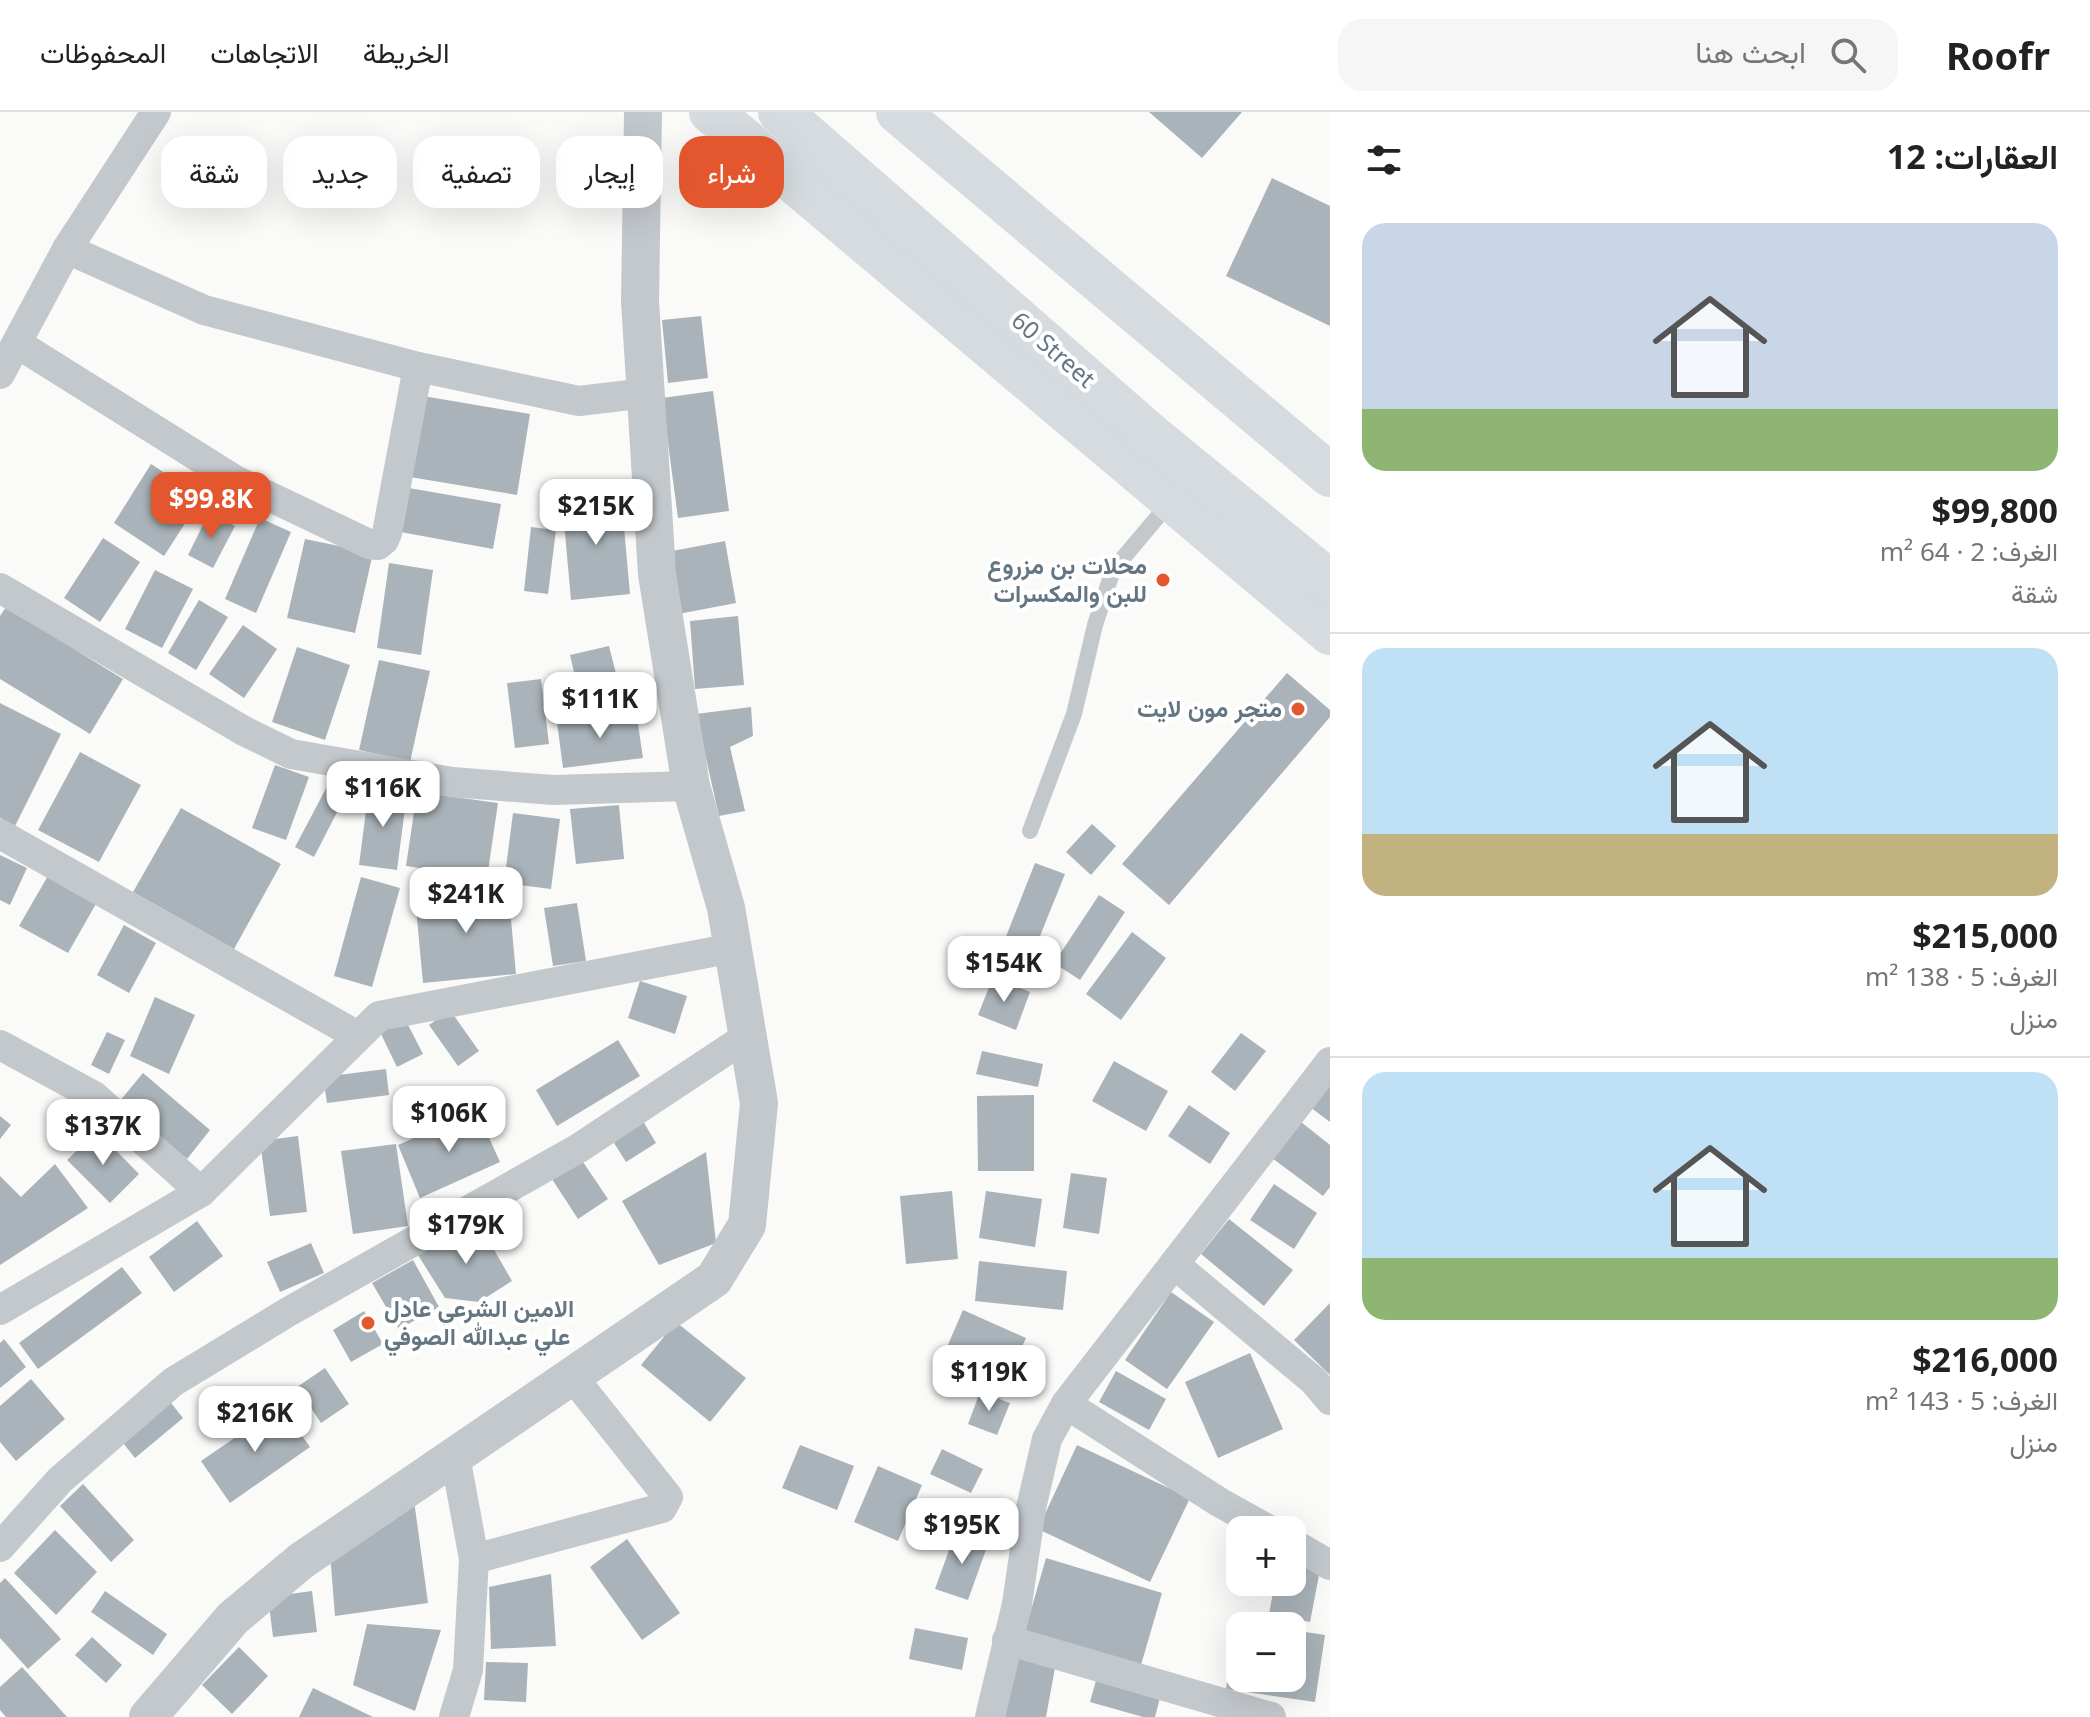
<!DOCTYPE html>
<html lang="ar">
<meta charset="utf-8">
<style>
:root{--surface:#fff;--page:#f6f6f6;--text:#222;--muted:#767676;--line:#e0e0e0;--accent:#e4572e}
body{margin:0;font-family:"Noto Sans",Vazirmatn,sans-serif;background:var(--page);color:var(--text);direction:rtl;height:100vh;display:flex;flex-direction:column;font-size:30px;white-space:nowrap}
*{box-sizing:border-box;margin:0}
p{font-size:26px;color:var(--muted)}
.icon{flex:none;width:44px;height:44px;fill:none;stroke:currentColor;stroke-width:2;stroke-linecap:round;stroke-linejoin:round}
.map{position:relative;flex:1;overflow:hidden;direction:ltr}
.side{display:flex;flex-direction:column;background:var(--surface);width:760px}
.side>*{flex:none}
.top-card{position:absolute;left:24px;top:24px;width:760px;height:72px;direction:rtl;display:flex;gap:16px}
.fabs{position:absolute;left:1226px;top:1404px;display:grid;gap:16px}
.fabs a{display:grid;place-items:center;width:80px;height:80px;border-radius:16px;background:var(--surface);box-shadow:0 8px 32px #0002;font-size:40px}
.price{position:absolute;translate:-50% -68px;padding:0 18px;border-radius:16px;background:#fff;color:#222;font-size:26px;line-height:52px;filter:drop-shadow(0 2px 4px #0008)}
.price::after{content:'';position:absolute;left:50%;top:48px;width:24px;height:18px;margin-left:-12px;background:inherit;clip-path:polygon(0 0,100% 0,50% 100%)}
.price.active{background:var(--accent);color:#fff}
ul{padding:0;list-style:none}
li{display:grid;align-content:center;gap:16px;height:424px;padding:0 32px}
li+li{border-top:2px solid var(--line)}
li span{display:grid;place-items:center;height:248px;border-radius:24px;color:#555}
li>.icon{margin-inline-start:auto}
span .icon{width:144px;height:144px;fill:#fffc;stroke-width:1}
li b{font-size:34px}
h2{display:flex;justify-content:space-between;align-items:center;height:96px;padding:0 32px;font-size:34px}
.tag{padding:0 28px;border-radius:24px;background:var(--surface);box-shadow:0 8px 32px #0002;font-size:28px;line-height:72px}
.tag.active{background:var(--accent);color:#fff}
header{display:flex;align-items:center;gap:48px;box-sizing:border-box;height:112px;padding:0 40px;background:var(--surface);border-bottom:2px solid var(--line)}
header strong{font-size:38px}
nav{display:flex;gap:44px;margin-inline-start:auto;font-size:28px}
.search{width:560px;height:72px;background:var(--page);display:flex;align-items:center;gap:20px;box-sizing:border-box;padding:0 28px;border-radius:24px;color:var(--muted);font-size:30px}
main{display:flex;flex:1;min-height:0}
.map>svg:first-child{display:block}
.building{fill:#aab3b9}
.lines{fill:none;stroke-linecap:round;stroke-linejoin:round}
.service{stroke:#c3c8cc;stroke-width:16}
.minor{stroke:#c3c8cc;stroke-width:30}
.tertiary{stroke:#c3c8cc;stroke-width:38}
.primary{stroke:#d6dbdf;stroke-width:44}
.trunk{stroke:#d6dbdf;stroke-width:44}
.poi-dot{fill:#e4572e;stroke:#fff;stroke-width:3}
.labels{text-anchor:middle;stroke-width:8;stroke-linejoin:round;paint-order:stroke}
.street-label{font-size:24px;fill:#657683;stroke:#fff}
.poi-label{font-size:24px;font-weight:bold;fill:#657683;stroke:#fff;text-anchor:end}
</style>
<header>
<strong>Roofr</strong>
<div class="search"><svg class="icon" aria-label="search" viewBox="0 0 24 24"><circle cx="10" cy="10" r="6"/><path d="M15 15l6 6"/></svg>ابحث هنا</div>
<nav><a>الخريطة</a><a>الاتجاهات</a><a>المحفوظات</a></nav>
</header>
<main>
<section class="side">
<h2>العقارات: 12<svg class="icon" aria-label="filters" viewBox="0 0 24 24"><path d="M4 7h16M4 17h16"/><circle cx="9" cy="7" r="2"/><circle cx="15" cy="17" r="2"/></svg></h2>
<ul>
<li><span style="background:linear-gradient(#c9d6e8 75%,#8fb573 0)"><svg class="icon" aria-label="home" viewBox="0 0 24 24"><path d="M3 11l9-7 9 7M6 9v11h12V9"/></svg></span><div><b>$99,800</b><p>الغرف: 2 · 64 m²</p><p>شقة</p></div></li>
<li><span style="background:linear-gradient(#bfe0f5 75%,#c2b280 0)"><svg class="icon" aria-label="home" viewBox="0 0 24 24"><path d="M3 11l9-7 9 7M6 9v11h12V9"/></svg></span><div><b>$215,000</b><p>الغرف: 5 · 138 m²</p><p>منزل</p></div></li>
<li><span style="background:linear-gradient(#bfe0f5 75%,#8fb573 0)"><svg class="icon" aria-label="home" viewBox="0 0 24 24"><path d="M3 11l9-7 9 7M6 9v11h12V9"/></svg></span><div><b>$216,000</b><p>الغرف: 5 · 143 m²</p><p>منزل</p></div></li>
</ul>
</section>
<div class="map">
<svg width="1330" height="1605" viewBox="0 0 1330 1605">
<rect width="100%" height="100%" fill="#fafaf8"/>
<!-- building -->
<g class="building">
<polygon points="1149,0 1242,0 1202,46"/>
<polygon points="1272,66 1330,94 1330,214 1226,164"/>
<polygon points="701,204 708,266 668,271 662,208"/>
<polygon points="713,279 729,399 678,406 662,286"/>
<polygon points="423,284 530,302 517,383 410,365"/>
<polygon points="151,352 202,385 164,444 114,411"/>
<polygon points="403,375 501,392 493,437 395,419"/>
<polygon points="621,382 630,482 571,488 562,388"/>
<polygon points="209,401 235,414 213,456 188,443"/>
<polygon points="260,406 291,420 256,501 225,487"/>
<polygon points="531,415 556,418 548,482 524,479"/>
<polygon points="103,426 140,450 100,510 64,486"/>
<polygon points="305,427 373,441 355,521 287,506"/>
<polygon points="725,429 736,491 673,503 662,441"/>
<polygon points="389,451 433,458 421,543 377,536"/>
<polygon points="155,458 193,477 162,536 125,517"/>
<polygon points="199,488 228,505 196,558 168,541"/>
<polygon points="6,495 123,567 90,622 0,567 0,504"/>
<polygon points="738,504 744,573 695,577 690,509"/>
<polygon points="243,513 277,537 244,586 209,562"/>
<polygon points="609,534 621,581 581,590 570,543"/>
<polygon points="297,535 350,553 325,628 272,610"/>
<polygon points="379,548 430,559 410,650 359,638"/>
<polygon points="1287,561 1330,598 1330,605 1169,793 1122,752"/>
<polygon points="541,567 549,632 515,636 507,571"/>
<polygon points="0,591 61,622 15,714 0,706"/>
<polygon points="751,595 753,624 730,635 745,699 719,704 696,602"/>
<polygon points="636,599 643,646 563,656 557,610"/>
<polygon points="80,640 141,673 99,750 38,718"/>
<polygon points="275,653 309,665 286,728 252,716"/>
<polygon points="331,667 349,677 314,745 295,735"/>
<polygon points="369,676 407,681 397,758 359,753"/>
<polygon points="417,680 498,691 487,766 406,754"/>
<polygon points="619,693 624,747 576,752 570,697"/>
<polygon points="181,696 281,752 234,837 133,780"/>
<polygon points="513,701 560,707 551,777 504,771"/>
<polygon points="1092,712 1116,734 1091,763 1066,740"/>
<polygon points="0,743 27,756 10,793 0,788"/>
<polygon points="1035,751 1065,762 1034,839 1005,827"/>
<polygon points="49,762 97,790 68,841 19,814"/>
<polygon points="361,765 400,776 372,875 334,864"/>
<polygon points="508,775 516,862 423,871 415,785"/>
<polygon points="1099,783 1125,800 1080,868 1054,851"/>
<polygon points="577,791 586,849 553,854 544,796"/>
<polygon points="124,813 156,831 129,881 97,863"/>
<polygon points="1132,820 1166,846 1121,908 1086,882"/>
<polygon points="993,865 1030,880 1016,918 978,903"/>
<polygon points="640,869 687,884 675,922 628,906"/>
<polygon points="155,885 195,903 169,962 130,944"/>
<polygon points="450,898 479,939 458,954 429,913"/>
<polygon points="405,907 423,942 397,955 380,920"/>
<polygon points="107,920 125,928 109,962 91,953"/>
<polygon points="1241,921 1266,939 1235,979 1211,960"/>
<polygon points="618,928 640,964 557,1014 536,978"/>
<polygon points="982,939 1043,952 1038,975 976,962"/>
<polygon points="1114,949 1168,979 1146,1019 1092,989"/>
<polygon points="386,957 389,983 327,991 323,965"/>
<polygon points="143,961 210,1018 187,1047 119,990"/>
<polygon points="1330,967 1330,1010 1310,995"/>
<polygon points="1034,983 1034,1059 978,1059 977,984"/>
<polygon points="1189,993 1230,1021 1210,1052 1168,1024"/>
<polygon points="477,999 500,1050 420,1086 398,1033"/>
<polygon points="0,1004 11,1013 0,1027"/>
<polygon points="640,1004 656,1031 626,1050 609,1023"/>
<polygon points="1296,1006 1330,1033 1330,1075 1323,1084 1268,1043"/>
<polygon points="97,1019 139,1062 110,1091 67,1048"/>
<polygon points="298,1024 307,1100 270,1104 260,1029"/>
<polygon points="396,1032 408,1114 353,1122 341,1039"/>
<polygon points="706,1040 716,1131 659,1153 622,1089"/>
<polygon points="581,1047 608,1087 578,1107 552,1067"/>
<polygon points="55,1052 88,1096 0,1153 0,1064 21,1085"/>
<polygon points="1071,1061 1107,1066 1099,1122 1063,1116"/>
<polygon points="1274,1072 1317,1101 1294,1137 1250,1108"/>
<polygon points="952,1079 958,1147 906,1152 900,1084"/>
<polygon points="986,1079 1042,1087 1035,1135 979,1126"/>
<polygon points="1229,1107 1293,1158 1264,1194 1201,1142"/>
<polygon points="477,1108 512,1169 479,1190 445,1186 418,1143"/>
<polygon points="197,1109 223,1144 174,1180 149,1145"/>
<polygon points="311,1131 324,1161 280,1180 267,1150"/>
<polygon points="413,1148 439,1195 399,1217 372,1171"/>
<polygon points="979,1149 1067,1159 1063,1198 975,1189"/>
<polygon points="122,1155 142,1181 38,1257 19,1231"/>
<polygon points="1171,1180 1214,1210 1167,1277 1125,1248"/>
<polygon points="1330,1191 1330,1263 1294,1228"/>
<polygon points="963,1198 1026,1226 1010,1262 947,1235"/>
<polygon points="364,1199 383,1232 351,1250 333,1218"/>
<polygon points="676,1210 746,1266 710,1310 641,1253"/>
<polygon points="4,1227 26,1255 0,1276 0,1231"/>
<polygon points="1250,1241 1283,1317 1218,1346 1185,1270"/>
<polygon points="325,1256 349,1292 321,1311 297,1275"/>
<polygon points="1116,1259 1166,1287 1149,1318 1099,1290"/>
<polygon points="31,1267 65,1307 16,1349 0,1330 0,1294"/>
<polygon points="980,1280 1010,1291 997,1323 968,1312"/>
<polygon points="167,1286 183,1306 135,1346 119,1326"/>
<polygon points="281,1294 310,1335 230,1391 201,1349"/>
<polygon points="800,1333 854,1354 837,1398 782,1376"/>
<polygon points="1077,1333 1190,1386 1150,1470 1038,1417"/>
<polygon points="942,1337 983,1357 971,1381 930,1362"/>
<polygon points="878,1354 922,1373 898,1429 854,1410"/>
<polygon points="83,1372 134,1428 111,1450 60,1394"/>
<polygon points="413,1381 428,1491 335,1504 330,1441"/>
<polygon points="55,1418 97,1460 56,1503 14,1461"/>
<polygon points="956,1419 988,1432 968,1488 935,1477"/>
<polygon points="627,1427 680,1501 642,1528 590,1455"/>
<polygon points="1237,1435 1240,1436 1240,1470 1261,1470 1258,1482 1228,1475"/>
<polygon points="1046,1446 1162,1481 1141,1553 1025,1519"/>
<polygon points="1292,1453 1320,1458 1310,1510 1269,1502 1275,1470 1292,1470"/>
<polygon points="551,1462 556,1534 491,1537 489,1475"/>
<polygon points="5,1466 61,1527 28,1557 0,1526 0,1471"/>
<polygon points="105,1479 167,1522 153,1543 91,1500"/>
<polygon points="312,1479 317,1520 273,1525 268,1485"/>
<polygon points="1236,1510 1254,1512 1240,1514 1240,1566 1292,1566 1292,1518 1325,1523 1315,1590 1226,1577"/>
<polygon points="367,1512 441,1518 415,1599 353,1573"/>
<polygon points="915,1516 968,1526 962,1558 909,1547"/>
<polygon points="92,1525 122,1553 106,1571 75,1543"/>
<polygon points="239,1535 268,1564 232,1602 202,1573"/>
<polygon points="1015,1538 1057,1545 1046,1605 1003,1605"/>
<polygon points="486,1550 528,1551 526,1590 484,1588"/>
<polygon points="22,1555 67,1605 6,1605 0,1598 0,1575"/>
<polygon points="1098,1561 1162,1578 1155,1605 1143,1605 1090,1590"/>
<polygon points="313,1576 373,1605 299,1605"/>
</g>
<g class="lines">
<!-- service -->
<polyline class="service" points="1030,719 1074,602 1095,513 1113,458 1171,389"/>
<!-- minor -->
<g class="minor">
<polyline points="67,137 204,198 418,255"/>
<polyline points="18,232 235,368 369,432 378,433 384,428 387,421 418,255 579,289 646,281"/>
<polyline points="0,262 67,137 156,0"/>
<polyline points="0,476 244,619 291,642 452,670 553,678 691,674"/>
<polyline points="0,722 358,924"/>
<polyline points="0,933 94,984 201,1080"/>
<polyline points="1174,1152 1314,1269 1330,1288"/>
<polyline points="0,1198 201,1080 379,904 733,836"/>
<polyline points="1066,1292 1219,1390 1269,1418"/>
<polyline points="455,1344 474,1447 662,1396 668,1385 572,1264"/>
<polyline points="1292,1431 1330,1453"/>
<polyline points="0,1435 60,1368 173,1270 288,1200 579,1036 748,924"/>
<polyline points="1007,1528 1271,1605"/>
<polyline points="454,1605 468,1558 474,1447"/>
<polyline points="990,1605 1017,1492 1031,1396 1047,1327 1066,1292 1330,950"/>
</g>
<!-- tertiary -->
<polyline class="tertiary" points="148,1605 233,1506 301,1449 714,1167 747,1113 759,991 726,796 691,674 657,462 640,189 643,0"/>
<!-- primary -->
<polyline class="primary" points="711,0 1330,521"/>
<!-- trunk -->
<g class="trunk">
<polyline points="780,0 1154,326 1330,470"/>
<polyline points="898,0 1330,363"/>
</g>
</g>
<!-- markers -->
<g class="poi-dot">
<circle cx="1163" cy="468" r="8"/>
<circle cx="1298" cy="597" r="8"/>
<circle cx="368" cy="1211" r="8"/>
</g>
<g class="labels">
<!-- street labels -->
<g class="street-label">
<text transform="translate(1053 238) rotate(41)" y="8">60 Street</text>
</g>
<!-- poi labels -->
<g class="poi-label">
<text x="1147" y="462">محلات بن مزروع<tspan x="1147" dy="28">للبن والمكسرات</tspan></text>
<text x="1282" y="605">متجر مون لايت</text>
<text x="384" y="1205" text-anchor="start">الامين الشرعي عادل<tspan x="384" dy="28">علي عبدالله الصوفي</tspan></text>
</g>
</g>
</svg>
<div class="fabs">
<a>+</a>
<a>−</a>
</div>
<b class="price active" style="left:211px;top:428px">$99.8K</b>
<b class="price" style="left:596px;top:435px">$215K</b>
<b class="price" style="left:600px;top:628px">$111K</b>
<b class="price" style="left:383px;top:717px">$116K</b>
<b class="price" style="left:466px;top:823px">$241K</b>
<b class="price" style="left:1004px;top:892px">$154K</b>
<b class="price" style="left:449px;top:1042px">$106K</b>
<b class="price" style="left:103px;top:1055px">$137K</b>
<b class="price" style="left:466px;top:1154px">$179K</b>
<b class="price" style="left:989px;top:1301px">$119K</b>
<b class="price" style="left:255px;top:1342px">$216K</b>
<b class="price" style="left:962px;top:1454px">$195K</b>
<div class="top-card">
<a class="tag active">شراء</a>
<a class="tag">إيجار</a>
<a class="tag">تصفية</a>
<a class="tag">جديد</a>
<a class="tag">شقة</a>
</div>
</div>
</main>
